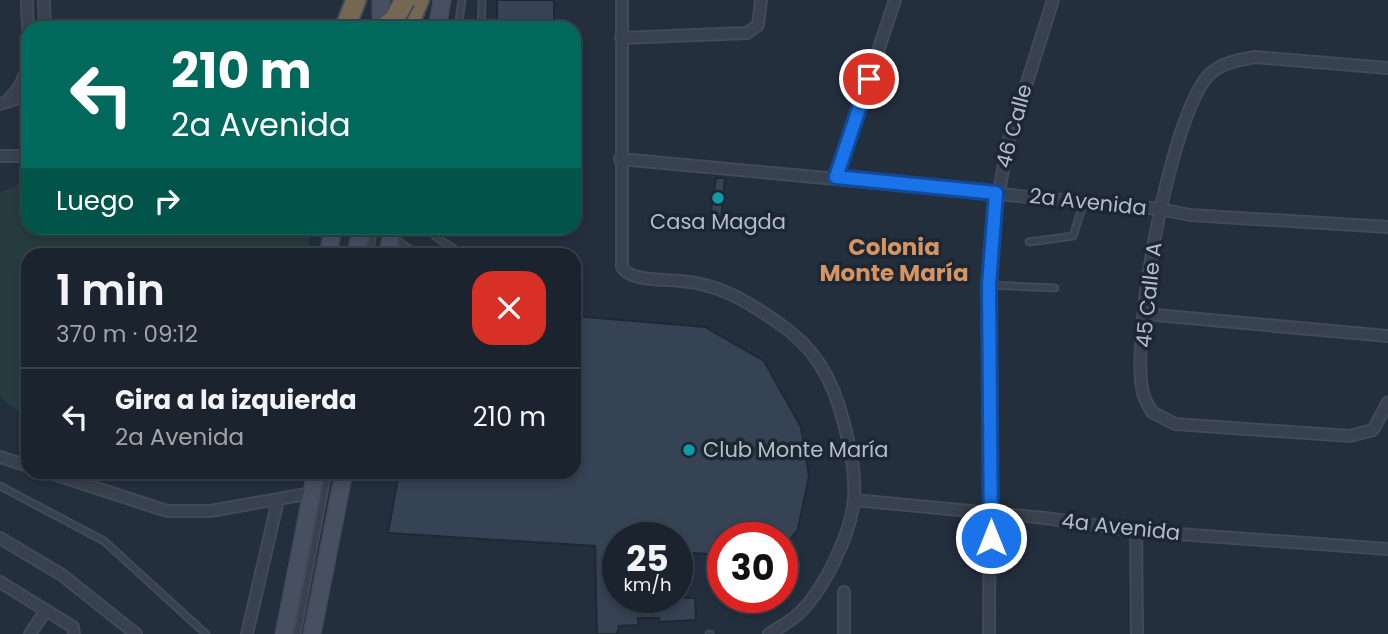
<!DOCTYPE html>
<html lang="es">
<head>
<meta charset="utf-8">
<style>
  :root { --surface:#1b232e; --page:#282f3a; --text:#f1f3f6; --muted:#a0a4aa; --line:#39404a }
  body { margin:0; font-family:Poppins,sans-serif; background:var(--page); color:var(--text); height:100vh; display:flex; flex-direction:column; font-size:26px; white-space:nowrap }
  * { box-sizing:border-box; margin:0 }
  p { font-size:23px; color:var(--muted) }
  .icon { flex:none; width:38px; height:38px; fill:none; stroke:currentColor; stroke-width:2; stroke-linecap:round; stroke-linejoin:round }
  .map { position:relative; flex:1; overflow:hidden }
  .side { position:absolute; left:21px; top:248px; width:560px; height:231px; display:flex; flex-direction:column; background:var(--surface); border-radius:21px; box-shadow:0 4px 10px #0003,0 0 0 2px var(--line) }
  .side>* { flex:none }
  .guide { position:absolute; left:21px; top:21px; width:560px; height:214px; border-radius:21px; box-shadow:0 4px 10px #0003,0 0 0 2px var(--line); background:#00695c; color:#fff; overflow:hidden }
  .speed { position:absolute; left:602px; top:522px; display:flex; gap:14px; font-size:35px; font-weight:700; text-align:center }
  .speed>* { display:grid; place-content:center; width:91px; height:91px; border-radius:50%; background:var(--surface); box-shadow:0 4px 10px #0003,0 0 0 2px var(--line); line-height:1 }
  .speed small { font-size:18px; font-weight:400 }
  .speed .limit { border:10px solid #d22; background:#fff; color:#111 }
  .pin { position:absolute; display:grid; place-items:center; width:60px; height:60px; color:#fff; margin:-30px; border:4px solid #fff; border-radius:50%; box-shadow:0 2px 7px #0007 }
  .me { position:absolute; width:77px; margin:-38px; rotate:0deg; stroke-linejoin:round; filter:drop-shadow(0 0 5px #0008) }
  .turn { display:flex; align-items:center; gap:24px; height:147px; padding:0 35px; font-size:32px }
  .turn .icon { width:91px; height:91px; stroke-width:2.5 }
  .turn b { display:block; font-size:49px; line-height:60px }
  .then { display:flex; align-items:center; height:66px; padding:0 35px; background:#0003; gap:14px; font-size:26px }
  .round { display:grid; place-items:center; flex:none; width:74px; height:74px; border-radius:21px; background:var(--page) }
  .headline { display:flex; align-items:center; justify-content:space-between; height:119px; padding:0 35px }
  h1 { font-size:42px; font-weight:600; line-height:52px }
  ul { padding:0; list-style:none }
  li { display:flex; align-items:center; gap:21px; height:98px; padding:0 35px; border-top:2px solid var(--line) }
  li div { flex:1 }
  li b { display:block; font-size:26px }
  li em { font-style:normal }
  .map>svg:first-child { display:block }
  .green { fill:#263c3f }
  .building { fill:#364354; stroke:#1f2835; stroke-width:2 }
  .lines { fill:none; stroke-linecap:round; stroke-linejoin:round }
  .lane-casing { stroke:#414a57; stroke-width:9 }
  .street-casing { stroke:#414a57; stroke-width:14 }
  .secondary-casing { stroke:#414a57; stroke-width:19 }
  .highway-casing { stroke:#434c59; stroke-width:23 }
  .lane { stroke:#38414e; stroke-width:5 }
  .street { stroke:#38414e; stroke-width:10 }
  .secondary { stroke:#465061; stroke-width:16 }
  .highway { stroke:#746855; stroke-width:19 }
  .highway-bridge-casing { stroke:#434c59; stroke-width:23; stroke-linecap:butt }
  .highway-bridge { stroke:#746855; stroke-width:19 }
  .route-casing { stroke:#114b97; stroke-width:18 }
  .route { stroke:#1a73e8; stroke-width:12 }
  .culture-dot { fill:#0f9aa8; stroke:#1d2633; stroke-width:2.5 }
  .labels { text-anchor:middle; stroke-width:7; stroke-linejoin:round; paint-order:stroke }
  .street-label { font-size:21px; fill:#b4bcc9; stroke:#1d2633 }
  .poi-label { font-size:21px; fill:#b4bcc9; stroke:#1d2633 }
  .neighbourhood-label { font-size:23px; font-weight:bold; fill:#d59563; stroke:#1d2633 }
</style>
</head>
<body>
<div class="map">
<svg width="1388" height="634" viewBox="0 0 1388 634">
  <rect width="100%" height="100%" fill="#242f3e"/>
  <path class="green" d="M28 179V228H312L307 255 28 256V414L18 411 0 397V193Z"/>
  <path class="building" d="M497 0H554V22H497Z
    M716 178H725L721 220 710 218Z
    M574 316 705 327 764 361 801 427 809 476 798 529 782 550V537H723V555L677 552V537H618V597L695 598 696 620 659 622V618H638V625L619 626 617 634H597L595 546 388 533 399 472H574Z"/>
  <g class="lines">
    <defs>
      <path id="lane" d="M458 28 462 0
        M481 28 482 0
        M429 228 436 237 465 256
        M394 234 403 245 422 256
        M1029 242 1073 236 1084 202
        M369 256 374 228
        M989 285 1055 288
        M0 486 104 541 206 634
        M297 634 328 472
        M709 634H710"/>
      <path id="street" d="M44 0 45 28
        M622 0V267C630 282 665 279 681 281 719 284 747 301 777 322 815 347 832 378 843 420 850 446 856 472 854 499 851 534 823 593 796 616 788 623 778 628 769 634
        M621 38 747 33 758 25 761 0
        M1388 68 1255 57C1238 60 1219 63 1207 77 1170 121 1132 330 1142 388 1143 397 1147 404 1152 412L1175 424 1350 436 1373 430 1388 402
        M9 99C37 74 27 35 27 0
        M0 104 28 95
        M0 156H28
        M620 159 1160 209 1190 215 1388 227
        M836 177 895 0
        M1144 314 1388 336
        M0 457 28 466
        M47 472 167 511H210L312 493
        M854 500 1045 518 1136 531 1388 549
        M1136 531 1137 634
        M0 538 62 575 136 634
        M0 582 73 627 74 634
        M844 592V634
        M30 634 46 610
        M247 634 278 500
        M989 634 991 239 1007 146 1053 0"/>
      <path id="secondary" d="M381 0V28
        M437 28 442 0
        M328 256 333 228
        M356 256 361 228
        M387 256 393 228
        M284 634 316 472
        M312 634 344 472"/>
      <path id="highway" d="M345 28 356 0
        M407 28 419 0"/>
    </defs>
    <use href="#lane" class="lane-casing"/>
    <use href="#street" class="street-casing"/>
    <use href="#secondary" class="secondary-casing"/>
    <use href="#highway" class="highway-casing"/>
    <use href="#lane" class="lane"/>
    <use href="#street" class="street"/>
    <use href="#secondary" class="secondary"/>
    <use href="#highway" class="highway"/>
    <defs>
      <path id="highway-bridge" d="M383 28 394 20 405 0"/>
    </defs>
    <use href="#highway-bridge" class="highway-bridge-casing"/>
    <use href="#highway-bridge" class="highway-bridge"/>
  </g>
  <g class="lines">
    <defs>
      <path id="route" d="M869 79 836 177 996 193 989 285 991 538"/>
    </defs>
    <use href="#route" class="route-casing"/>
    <use href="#route" class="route"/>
  </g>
  <g class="culture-dot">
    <circle cx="718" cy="198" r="7"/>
    <circle cx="689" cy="450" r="7"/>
  </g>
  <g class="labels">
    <g class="street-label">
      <text transform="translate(1014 126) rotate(-75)" y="7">46 Calle</text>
      <text transform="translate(1088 202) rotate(6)" y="7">2a Avenida</text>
      <text transform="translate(1149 295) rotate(-84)" y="7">45 Calle A</text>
      <text transform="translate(1121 527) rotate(6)" y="7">4a Avenida</text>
    </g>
    <g class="poi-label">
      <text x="718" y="229">Casa Magda</text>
      <text x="703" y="457" text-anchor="start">Club Monte María</text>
    </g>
    <g class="neighbourhood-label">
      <text x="894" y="255">Colonia<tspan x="894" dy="26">Monte María</tspan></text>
    </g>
  </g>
</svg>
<div class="speed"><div>25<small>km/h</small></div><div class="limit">30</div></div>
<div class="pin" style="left:869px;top:79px;background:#d93025"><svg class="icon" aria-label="arrive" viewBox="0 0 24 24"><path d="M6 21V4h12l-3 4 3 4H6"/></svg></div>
<svg class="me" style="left:991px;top:538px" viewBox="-20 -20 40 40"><circle r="17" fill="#1a73e8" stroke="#fff" stroke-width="3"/><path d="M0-11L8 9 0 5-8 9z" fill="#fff"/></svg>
<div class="guide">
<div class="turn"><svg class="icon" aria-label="left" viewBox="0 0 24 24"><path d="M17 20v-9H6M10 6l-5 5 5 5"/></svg><div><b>210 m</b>2a Avenida</div></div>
<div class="then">Luego<svg class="icon" aria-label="right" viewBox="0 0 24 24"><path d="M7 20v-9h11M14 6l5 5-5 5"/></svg></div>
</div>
<section class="side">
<div class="headline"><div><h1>1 min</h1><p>370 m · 09:12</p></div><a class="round" style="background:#d93025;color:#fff"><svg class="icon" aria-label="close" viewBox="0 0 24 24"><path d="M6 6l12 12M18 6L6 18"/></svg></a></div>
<ul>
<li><svg class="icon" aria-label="left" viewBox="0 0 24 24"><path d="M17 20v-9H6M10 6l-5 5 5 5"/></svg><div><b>Gira a la izquierda</b><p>2a Avenida</p></div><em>210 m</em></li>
</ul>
</section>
</div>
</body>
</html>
